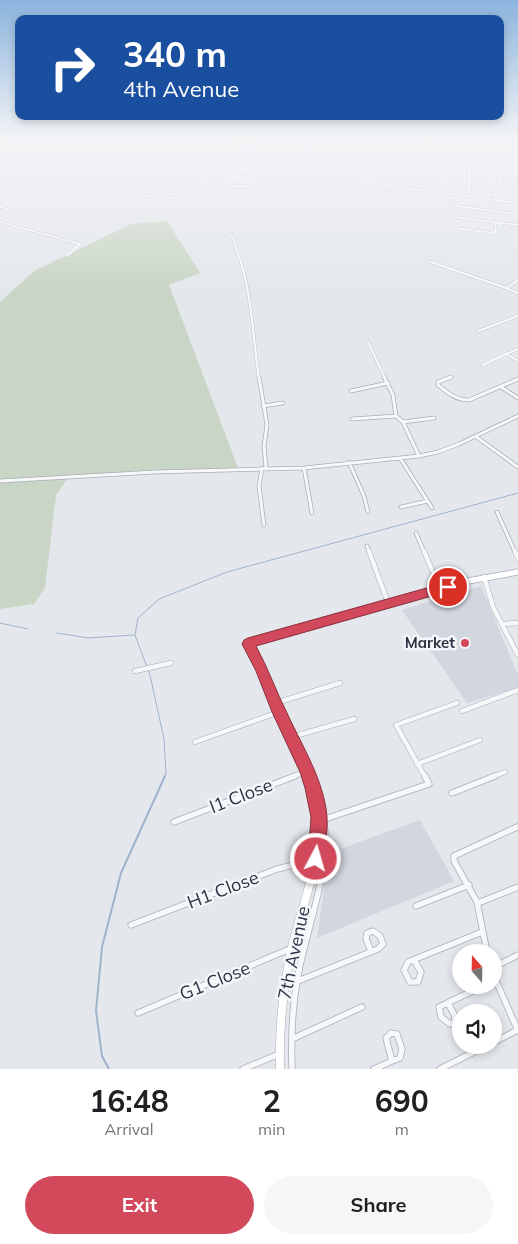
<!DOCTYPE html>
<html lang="en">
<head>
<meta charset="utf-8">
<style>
  :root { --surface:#fff; --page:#f6f6f6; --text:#202124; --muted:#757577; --accent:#d1495b }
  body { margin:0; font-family:Mulish,sans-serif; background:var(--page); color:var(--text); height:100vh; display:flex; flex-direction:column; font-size:19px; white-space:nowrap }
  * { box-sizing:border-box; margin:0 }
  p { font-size:16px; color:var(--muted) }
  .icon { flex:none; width:28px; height:28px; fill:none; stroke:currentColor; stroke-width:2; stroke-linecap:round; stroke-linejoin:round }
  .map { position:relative; height:1069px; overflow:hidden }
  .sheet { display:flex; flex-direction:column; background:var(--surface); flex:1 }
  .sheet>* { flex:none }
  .hud { position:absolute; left:15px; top:15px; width:489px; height:105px; border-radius:10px; box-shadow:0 2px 8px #0003; background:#1a4fa0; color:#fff; overflow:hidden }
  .needle { width:32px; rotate:340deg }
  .fabs { position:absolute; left:452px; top:944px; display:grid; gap:10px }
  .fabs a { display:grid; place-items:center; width:50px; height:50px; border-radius:50%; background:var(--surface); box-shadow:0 2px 8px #0003; font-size:25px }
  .pin { position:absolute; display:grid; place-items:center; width:42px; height:42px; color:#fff; margin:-21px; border:2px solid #fff; border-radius:50%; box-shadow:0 1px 5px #0007 }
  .me { position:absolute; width:55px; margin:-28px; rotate:6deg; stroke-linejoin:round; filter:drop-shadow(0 0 4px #0008) }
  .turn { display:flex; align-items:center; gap:18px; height:105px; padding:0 25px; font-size:22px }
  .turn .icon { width:65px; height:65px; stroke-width:2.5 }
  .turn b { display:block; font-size:35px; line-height:42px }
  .eta { display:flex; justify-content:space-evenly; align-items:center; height:85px; text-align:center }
  .eta b { font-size:30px; font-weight:700; line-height:35px }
  .primary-button { display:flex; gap:10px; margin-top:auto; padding:10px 25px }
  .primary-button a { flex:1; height:58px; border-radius:30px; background:var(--accent); color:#fff; font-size:20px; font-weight:700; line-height:58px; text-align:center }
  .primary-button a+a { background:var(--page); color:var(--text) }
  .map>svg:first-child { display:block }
  .built { fill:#d2d6de }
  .green { fill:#c9d6c5 }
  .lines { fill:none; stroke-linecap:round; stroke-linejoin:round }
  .stream-far1 { stroke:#9fb4cc; stroke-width:1 }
  .stream { stroke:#9fb4cc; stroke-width:2 }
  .minor-far4-casing { stroke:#a9aeb7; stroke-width:2.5 }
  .minor-far3-casing { stroke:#a9aeb7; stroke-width:3 }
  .minor-far2-casing { stroke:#a9aeb7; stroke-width:4.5 }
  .minor-far1-casing { stroke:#a9aeb7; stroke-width:5.5 }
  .minor-casing { stroke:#a9aeb7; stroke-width:7 }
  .secondary-far1-casing { stroke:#a9aeb7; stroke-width:7 }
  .secondary-casing { stroke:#a9aeb7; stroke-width:9 }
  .minor-far4 { stroke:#f7f8fa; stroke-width:2 }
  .minor-far3 { stroke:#f7f8fa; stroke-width:2.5 }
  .minor-far2 { stroke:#f7f8fa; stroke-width:3 }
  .minor-far1 { stroke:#f7f8fa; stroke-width:4.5 }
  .minor { stroke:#f7f8fa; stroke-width:5.5 }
  .secondary-far1 { stroke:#fff; stroke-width:5.5 }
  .secondary { stroke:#fff; stroke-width:8 }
  .route { fill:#d1495b; stroke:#882f3b }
  .poi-dot { fill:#d1495b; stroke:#f4f6f9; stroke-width:2 }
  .labels { text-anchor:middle; stroke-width:5; stroke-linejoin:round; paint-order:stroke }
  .poi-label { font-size:15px; font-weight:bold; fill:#2b3445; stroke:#f4f6f9; text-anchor:end }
  .near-street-label { font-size:18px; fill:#2b3445; stroke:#f4f6f9 }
</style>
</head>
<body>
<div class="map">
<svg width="518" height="1069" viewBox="0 0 518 1069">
  <rect width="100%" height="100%" fill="#e4e7ec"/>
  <path class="built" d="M481 586 518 675V688L467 703 402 610Z
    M420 820 454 881 317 938 329 853Z"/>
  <path class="green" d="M167 221 200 273 169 285 238 468 68 478 56 495 45 588 34 604 0 609V302L34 271 131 224Z"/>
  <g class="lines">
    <path class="stream-far1" d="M0 623 28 629
      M57 633 88 638 134 635
      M164 777 166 774 164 739 150 675 135 635 138 618 159 599 227 572 518 493"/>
    <path class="stream" d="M109 1069 102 1056 96 1011 102 947 121 873 165 776"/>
    <defs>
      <path id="minor-far4" d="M142 140 151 168
        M188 140 213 195
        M289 140 308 176
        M310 140 322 161
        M333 140 360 182 518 203
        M355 140 388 186
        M378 140 408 180 407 189
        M77 141H119
        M269 142 280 157 278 159 287 181
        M380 142 398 140
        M0 144 54 150 90 149
        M27 147 34 140
        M191 147 269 142
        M383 147 429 145
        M465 149 444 152 458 161 469 163
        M0 153 76 158
        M13 154 3 162 73 167 68 185
        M195 155 260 151
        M124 158 119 141 144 140
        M222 162 229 177 285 176
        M469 162V197
        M198 163 247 160
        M514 164 518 165
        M74 166 89 165
        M495 171 496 201
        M229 177 233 186H247
        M0 182 24 164
        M27 182 40 173 43 166
        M441 183 469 187
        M48 186 67 167
        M358 194 365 183
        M138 197 182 193 165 140
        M383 201 390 187
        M449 205 518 214
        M0 207 8 209 0 215
        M455 217 518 225
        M0 222 80 244
        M455 228 492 233 496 231 495 222
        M231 235 235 244"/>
      <path id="minor-far3" d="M234 243C252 285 252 333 259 378
        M67 256 80 244 76 243
        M431 262 506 288
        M518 280 506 288 518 293
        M478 331 518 316
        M368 342 385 378
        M518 349 506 354 518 361
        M482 365 506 354
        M448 378 451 377"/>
      <path id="minor-far2" d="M259 377 267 425 264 446 266 468
        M384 377 393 395 396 416 403 422 419 456
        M451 377 438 382V385C448 393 456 400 469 400L518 379
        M501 387 518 398
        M351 391 388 383
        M263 406 283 403
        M352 419 396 416
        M403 422 434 418
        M475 436 518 467
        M400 458 432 508
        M349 462 364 496 368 512
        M262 468 259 486 264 525
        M304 468 312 513
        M0 481 155 472 304 468 419 456 438 452 459 444 518 416
        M401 507 428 501
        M497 512 515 552
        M416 533 424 552
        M367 546 369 552"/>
      <path id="minor-far1" d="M369 551 388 603
        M424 551 440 589
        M515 551 518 558
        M484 577 493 607 518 655
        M502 624 518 623
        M263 670 295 736 312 777
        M135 671 171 663
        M279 702 340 683
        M462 711 518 690
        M295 736 354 719
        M195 742 279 712
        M417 764 480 740
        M291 777 308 771
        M425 777 396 725 457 703
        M491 777 505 772"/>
      <path id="minor" d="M452 793 495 776
        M325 819 429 784 425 776
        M174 822 295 776
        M478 903 518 887
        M416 906 469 885
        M131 925 277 869 314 860
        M487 952 477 902 454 861V856L517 827
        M414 960 421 972 418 982H410L404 970 408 962 482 932
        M494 967 518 955
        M494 976 518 1031
        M298 981 378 949 383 944 380 936 373 931 367 933 366 939 371 951
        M448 1003 455 1016 454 1022 450 1024 441 1017 439 1007 485 985
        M138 1013 292 948
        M391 1033 397 1034 402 1049 400 1058 392 1061 386 1038Z
        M292 1039 362 1007
        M494 1042 518 1030
        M243 1069 279 1054
        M292 1069C291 1040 292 1010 297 981 305 932 327 883 325 832 324 815 320 799 315 783
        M374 1069 392 1061
        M440 1069 488 1045"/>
      <path id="secondary-far1" d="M309 777 248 644 468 581 518 572"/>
      <path id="secondary" d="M280 1069C279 1028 283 987 292 947 307 887 332 838 309 776"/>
    </defs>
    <use href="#minor-far4" class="minor-far4-casing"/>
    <use href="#minor-far3" class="minor-far3-casing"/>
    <use href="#minor-far2" class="minor-far2-casing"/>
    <use href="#minor-far1" class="minor-far1-casing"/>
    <use href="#minor" class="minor-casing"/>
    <use href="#secondary-far1" class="secondary-far1-casing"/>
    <use href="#secondary" class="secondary-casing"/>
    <use href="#minor-far4" class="minor-far4"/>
    <use href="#minor-far3" class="minor-far3"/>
    <use href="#minor-far2" class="minor-far2"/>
    <use href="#minor-far1" class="minor-far1"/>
    <use href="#minor" class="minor"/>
    <use href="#secondary-far1" class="secondary-far1"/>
    <use href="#secondary" class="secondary"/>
  </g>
  <linearGradient id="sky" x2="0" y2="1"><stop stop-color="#8bb4dd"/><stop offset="0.48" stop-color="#f3f4f6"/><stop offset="1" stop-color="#f3f4f6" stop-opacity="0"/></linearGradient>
  <rect width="518" height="290" fill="url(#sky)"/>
  <path class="route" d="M448 582 453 583 455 587 453 590 256 646C268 668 276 691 287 713 302 746 324 780 327 817 328 830 325 846 325 859L322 865 316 867 311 865 308 859 311 817 305 788 300 772 272 712 256 671 242 644 244 640 248 638Z"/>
  <circle class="poi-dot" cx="465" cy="643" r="5"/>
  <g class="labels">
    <g class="poi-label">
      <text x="455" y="648">Market</text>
    </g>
    <g class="near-street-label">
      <text transform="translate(241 796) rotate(-21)" y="6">I1 Close</text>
      <text transform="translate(223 890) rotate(-21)" y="6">H1 Close</text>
      <text transform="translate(294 953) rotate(-78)" y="6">7th Avenue</text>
      <text transform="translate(215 981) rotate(-22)" y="6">G1 Close</text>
    </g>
  </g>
</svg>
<div class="fabs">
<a><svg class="needle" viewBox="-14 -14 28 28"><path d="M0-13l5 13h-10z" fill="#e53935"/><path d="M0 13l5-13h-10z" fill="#757577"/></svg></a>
<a><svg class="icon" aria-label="sound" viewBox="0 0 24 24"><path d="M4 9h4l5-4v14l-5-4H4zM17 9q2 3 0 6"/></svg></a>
</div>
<div class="pin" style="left:448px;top:587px;background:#d93025"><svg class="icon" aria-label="arrive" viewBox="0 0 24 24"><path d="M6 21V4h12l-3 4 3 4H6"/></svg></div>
<svg class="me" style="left:316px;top:859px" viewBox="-20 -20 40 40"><circle r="17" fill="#d1495b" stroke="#fff" stroke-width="3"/><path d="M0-11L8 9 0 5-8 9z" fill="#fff"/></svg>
<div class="hud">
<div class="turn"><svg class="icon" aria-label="right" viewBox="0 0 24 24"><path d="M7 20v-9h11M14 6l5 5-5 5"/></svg><div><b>340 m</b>4th Avenue</div></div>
</div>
</div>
<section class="sheet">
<div class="eta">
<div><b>16:48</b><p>Arrival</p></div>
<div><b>2</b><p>min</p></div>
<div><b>690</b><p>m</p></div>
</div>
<div class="primary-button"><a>Exit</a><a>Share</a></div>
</section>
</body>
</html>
